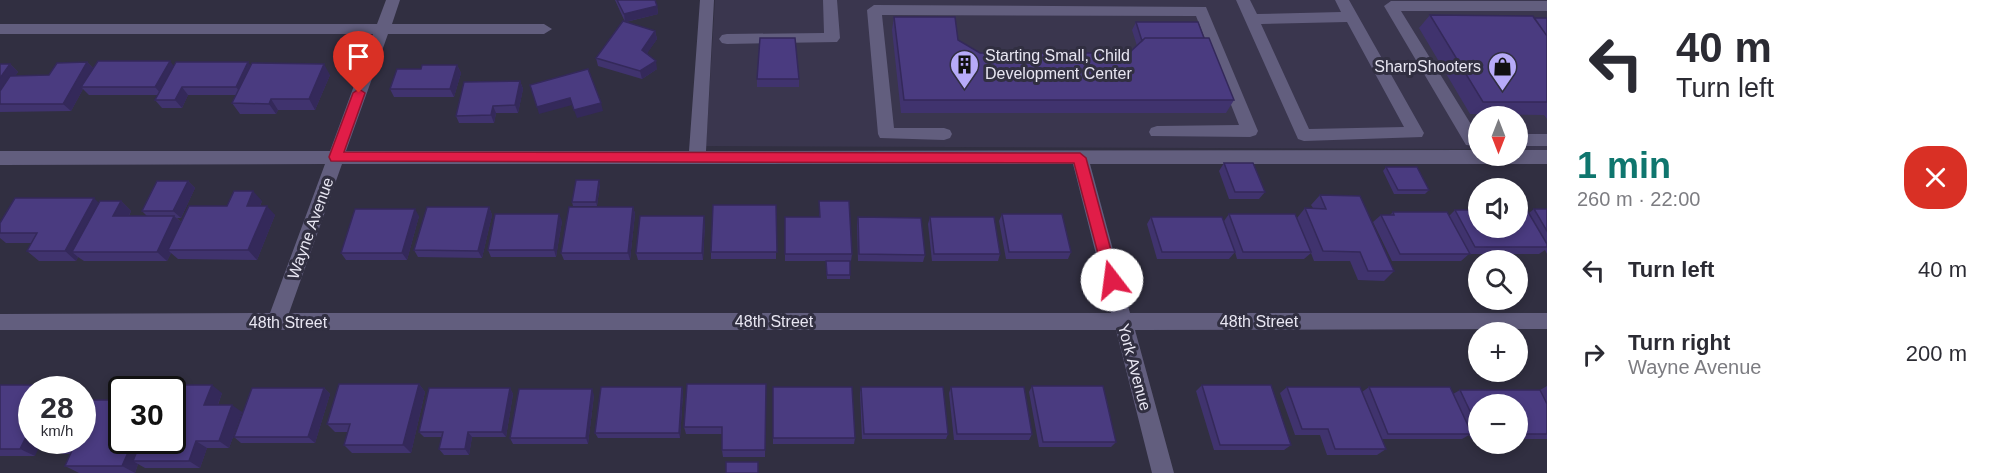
<!DOCTYPE html>
<html lang="en">
<head>
<meta charset="utf-8">
<style>
  :root { --surface:#fff; --page:#f2f2f3; --text:#2b2b33; --muted:#7c7c81; --accent:#0f766e }
  body { margin:0; font-family:Helvetica,sans-serif; background:var(--page); color:var(--text); height:100vh; display:flex; flex-direction:column; font-size:22px; white-space:nowrap }
  * { box-sizing:border-box; margin:0 }
  p { font-size:20px; color:var(--muted) }
  .icon { flex:none; width:33px; height:33px; fill:none; stroke:currentColor; stroke-width:2; stroke-linecap:round; stroke-linejoin:round }
  .map { position:relative; flex:1; overflow:hidden }
  .details { display:flex; flex-direction:column; background:var(--surface); width:450px }
  .details>* { flex:none }
  .top-card { background:#fff; color:var(--text); overflow:hidden }
  .needle { width:39px; rotate:180deg }
  .buttons { position:absolute; left:1468px; top:106px; display:grid; gap:12px }
  .buttons a { display:grid; place-items:center; width:60px; height:60px; border-radius:50%; background:var(--surface); box-shadow:0 3px 9px #0003; font-size:30px }
  .speed { position:absolute; left:18px; top:376px; display:flex; gap:12px; font-size:30px; font-weight:700; text-align:center }
  .speed>* { display:grid; place-content:center; width:78px; height:78px; border-radius:50%; background:var(--surface); box-shadow:0 3px 9px #0003; line-height:1 }
  .speed small { font-size:15px; font-weight:400 }
  .speed .limit { border:3px solid #111; border-radius:9px; background:#fff; color:#111 }
  .pin { position:absolute; display:grid; place-items:center; width:51px; height:51px; color:#fff; margin:-62px -26px; border-radius:50% 50% 50% 0; rotate:-45deg; box-shadow:0 0 6px #0007 }
  .pin .icon { rotate:45deg }
  .me { position:absolute; width:66px; margin:-33px; rotate:345deg; stroke-linejoin:round; filter:drop-shadow(0 0 4px #0008) }
  .turn { display:flex; align-items:center; gap:21px; height:126px; padding:0 30px; font-size:27px }
  .turn .icon { width:78px; height:78px; stroke-width:2.5 }
  .turn b { display:block; font-size:42px; line-height:51px }
  .round { display:grid; place-items:center; flex:none; width:63px; height:63px; border-radius:24px; background:var(--page) }
  .headline { display:flex; align-items:center; justify-content:space-between; height:102px; padding:0 30px }
  h1 { font-size:36px; font-weight:800; line-height:45px; color:var(--accent) }
  ul { padding:0; list-style:none }
  li { display:flex; align-items:center; gap:18px; height:84px; padding:0 30px }
  li div { flex:1 }
  li b { display:block; font-size:22px }
  li em { font-style:normal }
  main { display:flex; flex:1; min-height:0 }
  .map>svg:first-child { display:block }
  .built { fill:#3a364e }
  .lines { fill:none; stroke-linecap:round; stroke-linejoin:round }
  .minor { fill:#625e7e; fill-rule:evenodd }
  .wall { fill:#40336e }
  .shaded-wall { fill:#34295a }
  .building { fill:#4a3b80; stroke:#34295a; stroke-width:1.5 }
  .route { fill:#e11d48; stroke:#92132f; stroke-width:1.5 }
  .labels { text-anchor:middle; stroke-width:6; stroke-linejoin:round; paint-order:stroke }
  .poi-label { font-size:16px; fill:#e8e6f2; stroke:#312f41; text-anchor:start }
  .street-label { font-size:16px; fill:#e8e6f2; stroke:#312f41 }
</style>
</head>
<body>
<main>
<div class="map">
<svg width="1547" height="473" viewBox="0 0 1547 473">
  <rect width="100%" height="100%" fill="#312f41"/>
  <path class="built" d="M715 0H1547V150H1518V117H1479V149L706 146Z"/>
  <g class="lines">
    <path class="minor" d="M386 0H400L392 24H544L552 29 544 34H388L346 151H689L700 0H714L706 151 1479 150V156H1518V150H1547V164H1090L1130 313H1547V329L1135 330 1174 473H1152L1116 330H0V314L270 313 325 164 0 165V151H330L373 34H0V24H377ZM342 164H1073L1111 313H289Z
      M823 0H837L840 38 837 42 727 44 722 43 719 39 722 35 727 34 824 33Z
      M1236 0H1250L1257 14 1341 12 1335 0H1349L1424 133 1422 137 1304 141 1298 139ZM1347 22 1404 127 1309 129 1261 24Z
      M1391 1H1547V11H1401L1477 134H1479V146L1466 145 1384 6Z
      M874 5 1206 7 1258 131 1256 135 1250 137 1151 136 1149 132 1151 128 1157 126 1239 125 1196 16 882 15 894 128H944L950 130 952 134 950 138 944 140 880 138 878 134 867 10Z
      M1518 134H1547V146H1518Z"/>
  </g>
  <path class="wall" d="M615 0H655L657 6 658 14 626 22 655 31 657 39 647 53 657 69 642 79 598 66 596 58 625 22Z
    M1430 15 1547 18V119L1544 115 1470 114 1419 28Z
    M894 17 958 40 980 53H1129L1137 46 1132 30 1136 22 1204 38 1234 100 1226 113H901L892 30Z
    M87 62 93 68 251 65 330 75 315 110H278L276 114H240L232 103 236 95H188L182 108H162L155 100 158 95H89L83 89 71 111 0 112V64H10L18 72 15 76 49 75Z
    M457 65 461 73 454 97H394L390 89 421 69Z
    M757 79H799V87H757Z
    M520 81 523 89 518 113H496L494 123H459L456 116Z
    M1224 163 1265 192 1259 199H1229L1219 171Z
    M1386 167 1429 190 1425 194H1394L1383 171Z
    M188 181 195 188 181 218H177L181 222 227 206 262 201 260 206 275 215 257 260 178 259 171 253 167 261H84L78 257 76 261H39L27 251 32 243H6L0 238V239V223L99 203 121 201 131 211 129 216H147L142 211Z
    M600 184 597 206H573L572 202Z
    M1320 195 1394 271 1384 281 1358 280 1350 261H1314L1311 253 1304 259H1237L1235 252 1229 259H1157L1147 224 1151 217 1224 221 1229 214 1297 218 1305 208H1313L1311 205Z
    M819 201 852 254 851 261H785V217H819Z
    M776 205V259H711V252Z
    M489 207 492 215 482 258 418 257 414 250Z
    M633 207 635 214 630 260H564L561 253Z
    M1534 209H1547V254L1545 250 1539 254H1469L1461 261H1392L1373 222 1381 215H1390L1393 212 1449 216 1455 210 1529 213Z
    M1002 214 1071 252 1068 259H1006L999 221Z
    M419 216 407 260H346L341 253Z
    M858 217 925 255 923 262 858 261 857 225Z
    M930 217 1000 254 998 261H932L928 224Z
    M562 221 556 257H491L488 250Z
    M705 223 703 260H638L636 253Z
    M826 261 850 275V279H827Z
    M419 384 425 392 411 453H352L344 445 348 432H335L327 424Z
    M766 384 765 457H723L722 450V434H686L684 427Z
    M0 385H69L77 390H32V441L35 456H0Z
    M1202 385 1291 445 1284 450H1214L1196 391Z
    M1032 386 1116 442 1111 447H1039L1029 392Z
    M1547 386V439H1518V405H1479V439H1471L1469 435 1462 439H1381L1386 449 1377 455H1327L1320 435H1295L1280 393 1287 387 1362 392 1369 387 1453 394 1460 390H1540Z
    M682 387 683 393 680 438H598L595 433Z
    M773 387 855 438 854 444H773Z
    M861 387 948 434 946 439H862L860 393Z
    M951 387 1032 434 1029 440H954L949 393Z
    M324 388 330 394 315 443H241L234 437Z
    M510 388 513 394 506 437H472L469 455H444L439 449 442 437H424L419 432Z
    M222 393 218 405 242 412 229 448H207L200 468H145L138 464 135 473H79L65 466 71 454H63L50 446 122 441Z
    M594 395 588 444H513L510 438Z"/>
  <path class="shaded-wall" d="M657 6 658 14 625 22 624 14Z
    M655 31 657 39 644 58 642 50Z
    M170 61 176 69 162 95 155 87Z
    M656 61 657 69 642 79 640 71Z
    M87 62 95 70 81 87 83 89 71 111 63 104Z
    M248 62 254 70 242 95 236 87Z
    M10 64 18 72 1 97 0 96V78Z
    M324 64 330 75 315 110 309 99Z
    M457 65 461 73 454 97 450 89Z
    M520 81 523 89 518 113 515 105Z
    M182 87 188 95 182 108 175 100Z
    M570 98 572 105 539 114 537 107Z
    M271 99 278 110 276 114 269 104Z
    M601 103 603 111 577 118 574 110Z
    M493 106 496 113 494 123 491 115Z
    M599 180 600 184 597 206 596 202Z
    M188 181 195 188 181 218 173 211Z
    M253 191 262 201 255 215 247 206Z
    M94 198 104 208 72 252 78 257 76 261 65 251Z
    M121 201 131 211 124 225 113 216Z
    M267 206 275 215 257 260 248 250Z
    M489 207 492 215 482 258 478 251Z
    M633 207 635 214 630 260 628 253Z
    M415 209 419 216 407 260 402 253Z
    M559 214 562 221 556 257 554 250Z
    M174 216 184 225 168 250 171 253 167 261 157 252Z
    M704 216 705 223 703 260 702 253Z
    M419 384 425 392 411 453 403 445Z
    M69 385 77 390H67Z
    M212 385 222 393 215 412 204 405Z
    M682 387 683 393 680 438 679 433Z
    M324 388 330 394 315 443 308 437Z
    M510 388 513 394 506 437 502 432Z
    M592 389 594 395 588 444 586 438Z
    M232 405 242 412 229 448 219 441Z
    M30 429 32 430V441H42L35 456 20 449Z
    M468 432 472 437 469 455 465 449Z
    M133 441H148L133 461 138 464 135 473 122 466Z
    M196 441 207 448 200 468 189 461Z"/>
  <path class="building" d="M617 0H655L657 6 624 14Z
    M1430 15 1533 16 1547 36V102H1483Z
    M894 17H955L958 40 980 53H1129L1145 38H1209L1234 100H904Z
    M1534 18H1547V36Z
    M623 21 655 31 642 50 656 61 640 71 596 58Z
    M1136 22H1198L1204 38H1145L1142 41Z
    M760 38H795L799 79H757Z
    M98 61H170L155 87H81Z
    M87 62 63 104H0V91L10 76 49 75 57 63Z
    M176 62H248L236 87H182L175 100H155Z
    M252 63 324 64 309 99H271L269 104 232 103Z
    M0 64H10L0 78Z
    M422 65H457L450 89H390L397 69H421Z
    M588 69 601 103 574 110 570 98 537 107 530 85Z
    M520 81 515 105 493 106 491 115 456 116 464 82Z
    M1224 163H1253L1265 192H1235Z
    M1386 167H1417L1429 190H1398Z
    M576 180H599L596 202H572Z
    M157 181H188L173 211H142Z
    M234 191H253L247 206H267L248 250H168L189 206H227Z
    M1320 195 1360 196 1394 271H1368L1360 252 1323 251 1305 208 1326 209Z
    M15 198H94L65 251H27L37 233H0V223Z
    M100 201H121L113 216H174L157 252H72Z
    M819 201H849L852 254H785V217H820Z
    M713 205H776L777 252H711Z
    M427 207H489L478 251 414 250Z
    M569 207H633L628 253H561Z
    M355 209H415L402 253H341Z
    M1534 209H1547V231Z
    M1455 210H1479V228H1518V210H1527L1547 244V247H1475Z
    M1393 212H1447L1470 254H1400L1381 215H1394Z
    M495 214H559L554 250H488Z
    M1002 214H1062L1071 252H1009Z
    M1229 214H1295L1311 252H1243Z
    M640 216H704L702 253H636Z
    M858 217 921 218 925 255 859 254Z
    M930 217H994L1000 254H934Z
    M1151 217H1222L1235 252H1162Z
    M826 261H850V275H827Z
    M339 384H419L403 445H344L350 424H327Z
    M687 384H766L765 450H722V427H684Z
    M0 385H69L67 390H32V429H30L20 449H0Z
    M165 385H212L204 405H232L219 441H196L189 461H133L141 441H172V390H163Z
    M1202 385H1271L1291 445H1220Z
    M1032 386H1103L1116 442H1043Z
    M601 387H682L679 433H595Z
    M773 387H852L855 438H773Z
    M861 387H943L948 434H864Z
    M951 387H1024L1032 434H957Z
    M1287 387H1360L1386 449H1335L1328 429H1302Z
    M1369 387H1450L1472 434H1388Z
    M252 388H324L308 437H234Z
    M429 388H510L502 432H468L465 449H439L443 432H419Z
    M519 389H592L586 438H510Z
    M1460 390H1540L1547 404V434H1518V405H1479V430Z
    M82 400H122V441H133L122 466H65L74 446H50L52 441H82Z
    M726 462H758V473H726Z"/>
  <path class="route" d="M359 89 365 93 344 152 1080 153 1086 158 1119 280 1117 285H1107L1105 280 1074 163 331 161 329 157 353 93Z"/>
  <defs>
    <symbol id="building-pin" viewBox="-11 -11 22 30"><path d="M0 17L-7.5 6A9.5 9.5 0 1 1 7.5 6Z" fill="#b7abf8" stroke="#312f41"/><path d="M-4-6H4V6H1V3H-1V6H-4ZM-2.5-4.3h1.7v1.8h-1.7ZM.8-4.3h1.7v1.8H.8ZM-2.5-1h1.7V.8h-1.7ZM.8-1h1.7V.8H.8Z" fill="#111"/></symbol>
    <symbol id="shop-pin" viewBox="-11 -11 22 30"><path d="M0 17L-7.5 6A9.5 9.5 0 1 1 7.5 6Z" fill="#b7abf8" stroke="#312f41"/><path d="M-5-2.5h2.3a2.7 3.5 0 0 1 5.4 0H5L5.5 6h-11ZM-1.5-2.5h3a1.5 2.3 0 0 0-3 0Z" fill="#111"/></symbol>
  </defs>
  <g fill-rule="evenodd">
    <use href="#building-pin" x="948" y="48" width="33" height="45"/>
    <use href="#shop-pin" x="1486" y="50" width="33" height="45"/>
  </g>
  <g class="labels">
    <g class="poi-label">
      <text x="985" y="61">Starting Small, Child<tspan x="985" dy="18">Development Center</tspan></text>
      <text x="1481" y="72" text-anchor="end">SharpShooters</text>
    </g>
    <g class="street-label">
      <text transform="translate(310 228) rotate(-70)" y="6">Wayne Avenue</text>
      <text x="774" y="327">48th Street</text>
      <text x="1259" y="327">48th Street</text>
      <text x="288" y="328">48th Street</text>
      <text transform="translate(1135 367) rotate(75)" y="6">York Avenue</text>
    </g>
  </g>
</svg>
<div class="buttons">
<a><svg class="needle" viewBox="-14 -14 28 28"><path d="M0-13l5 13h-10z" fill="#e53935"/><path d="M0 13l5-13h-10z" fill="#7c7c81"/></svg></a>
<a><svg class="icon" aria-label="sound" viewBox="0 0 24 24"><path d="M4 9h4l5-4v14l-5-4H4zM17 9q2 3 0 6"/></svg></a>
<a><svg class="icon" aria-label="search" viewBox="0 0 24 24"><circle cx="10" cy="10" r="6"/><path d="M15 15l6 6"/></svg></a>
<a>+</a>
<a>−</a>
</div>
<div class="speed"><div>28<small>km/h</small></div><div class="limit">30</div></div>
<div class="pin" style="left:359px;top:93px;background:#d93025"><svg class="icon" aria-label="arrive" viewBox="0 0 24 24"><path d="M6 21V4h12l-3 4 3 4H6"/></svg></div>
<svg class="me" style="left:1112px;top:280px" viewBox="-20 -20 40 40"><circle r="19" fill="#fff"/><path d="M0-13L10 11 0 6-10 11z" fill="#e11d48"/></svg>
</div>
<section class="details">
<div class="top-card">
<div class="turn"><svg class="icon" aria-label="left" viewBox="0 0 24 24"><path d="M17 20v-9H6M10 6l-5 5 5 5"/></svg><div><b>40 m</b>Turn left</div></div>
</div>
<div class="headline"><div><h1>1 min</h1><p>260 m · 22:00</p></div><a class="round" style="background:#d93025;color:#fff"><svg class="icon" aria-label="close" viewBox="0 0 24 24"><path d="M6 6l12 12M18 6L6 18"/></svg></a></div>
<ul>
<li><svg class="icon" aria-label="left" viewBox="0 0 24 24"><path d="M17 20v-9H6M10 6l-5 5 5 5"/></svg><div><b>Turn left</b></div><em>40 m</em></li>
<li><svg class="icon" aria-label="right" viewBox="0 0 24 24"><path d="M7 20v-9h11M14 6l5 5-5 5"/></svg><div><b>Turn right</b><p>Wayne Avenue</p></div><em>200 m</em></li>
</ul>
</section>
</main>
</body>
</html>
